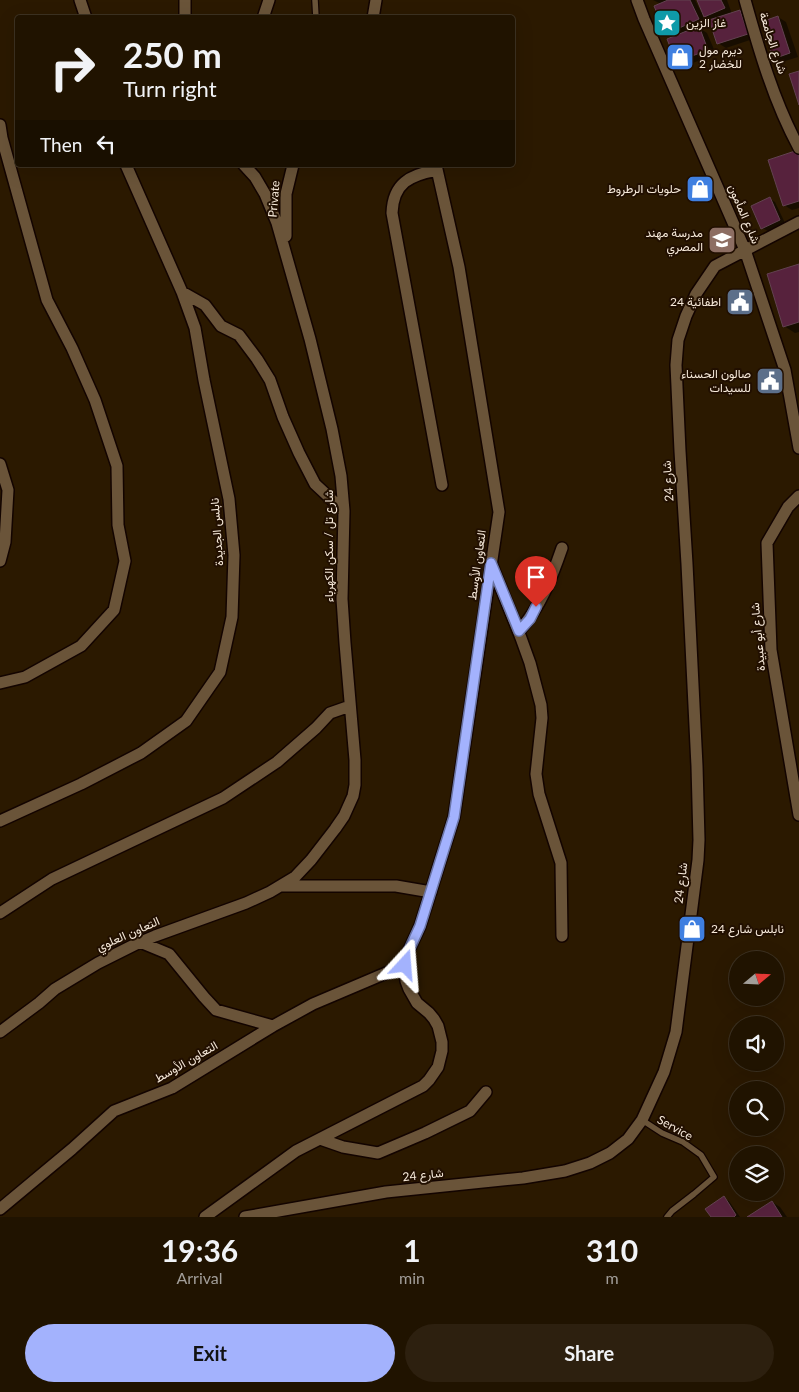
<!DOCTYPE html>
<html lang="en">
<head>
<meta charset="utf-8">
<style>
  :root { --surface:#201300; --page:#2d200f; --text:#f1f3f6; --muted:#a29e99; --line:#3d3222; --accent:#a3b2fd }
  body { margin:0; font-family:Lato,Vazirmatn,sans-serif; background:var(--page); color:var(--text); height:100vh; display:flex; flex-direction:column; font-size:19px; white-space:nowrap }
  * { box-sizing:border-box; margin:0 }
  p { font-size:16px; color:var(--muted) }
  .icon { flex:none; width:28px; height:28px; fill:none; stroke:currentColor; stroke-width:2; stroke-linecap:round; stroke-linejoin:round }
  .map { position:relative; height:1217px; overflow:hidden }
  .side { display:flex; flex-direction:column; background:var(--surface); flex:1 }
  .side>* { flex:none }
  .banner { position:absolute; left:15px; top:15px; width:500px; height:152px; border-radius:5px; box-shadow:0 5px 20px #0002,0 0 0 1px var(--line); background:#201300; color:var(--text); overflow:hidden }
  .needle { width:32px; rotate:71deg }
  .controls { position:absolute; left:729px; top:951px; display:grid; gap:10px }
  .controls a { display:grid; place-items:center; width:55px; height:55px; border-radius:50%; background:var(--surface); box-shadow:0 5px 20px #0002,0 0 0 1px var(--line); font-size:25px }
  .pin { position:absolute; display:grid; place-items:center; width:42px; height:42px; color:#fff; margin:-51px -21px; border-radius:50% 50% 50% 0; rotate:-45deg; box-shadow:0 0 5px #0007 }
  .pin .icon { rotate:45deg }
  .me { position:absolute; width:55px; margin:-28px; rotate:19deg; stroke-linejoin:round; filter:drop-shadow(0 0 4px #0008) }
  .turn { display:flex; align-items:center; gap:18px; height:105px; padding:0 25px; font-size:22px }
  .turn .icon { width:65px; height:65px; stroke-width:2.5 }
  .turn b { display:block; font-size:35px; line-height:42px }
  .then { display:flex; align-items:center; height:48px; padding:0 25px; background:#0003; gap:10px; font-size:19px }
  .eta { display:flex; justify-content:space-evenly; align-items:center; height:85px; text-align:center }
  .eta b { font-size:30px; font-weight:700; line-height:35px }
  .primary-button { display:flex; gap:10px; margin-top:auto; padding:10px 25px }
  .primary-button a { flex:1; height:58px; border-radius:30px; background:var(--accent); color:#111; font-size:20px; font-weight:700; line-height:58px; text-align:center }
  .primary-button a+a { background:var(--page); color:var(--text) }
  .map>svg:first-child { display:block }
  .shadow { fill:#0007 }
  .building { fill:#57223d; stroke:#624250 }
  .lines { fill:none; stroke-linecap:round; stroke-linejoin:round }
  .lane-casing { stroke:#130400; stroke-width:8 }
  .street-casing { stroke:#130400; stroke-width:14 }
  .lane { stroke:#6a5439; stroke-width:5.5 }
  .street { stroke:#6a5439; stroke-width:11 }
  .route-casing { stroke:#6a74a4; stroke-width:12 }
  .route { stroke:#a3b2fd; stroke-width:9 }
  .labels { text-anchor:middle; stroke-width:4; stroke-linejoin:round; paint-order:stroke }
  .poi-label { font-size:12px; fill:#f7eada; stroke:#210f00; text-anchor:end }
  .street-label { font-size:12px; fill:#f7eada; stroke:#210f00 }
</style>
</head>
<body>
<div class="map">
<svg width="799" height="1217" viewBox="0 0 799 1217">
  <rect width="100%" height="100%" fill="#2b1900"/>
  <path class="shadow" d="M653 0H695L701 12H703L698 0H727L732 14 740 11 748 16 756 38 726 48 718 43 713 20 702 14 706 24 698 27 707 33 716 54 685 66 677 61 674 37 667 33 661 4Z
    M778 17 786 22 798 57 782 62 774 58Z
    M799 152V208L792 210 784 205Z
    M770 199 775 202 785 223 768 231 762 228Z
    M799 265V332L795 333 784 326Z
    M724 1198 729 1201 740 1217H712Z
    M772 1202 780 1207 787 1217H749Z"/>
  <path class="building" d="M668 0H690L699 19 666 34 654 6Z
    M697 0H721L725 8 704 17Z
    M740 10 748 34 717 44 709 20Z
    M778 16 790 53 773 59 761 22Z
    M699 26 708 50 676 62 667 39Z
    M799 71V105L789 74Z
    M798 150 799 153V201L783 206 768 160Z
    M770 197 780 220 761 229 751 206Z
    M799 264V322L783 327 767 274Z
    M724 1196 736 1215 734 1217H711L705 1209Z
    M772 1201 782 1217H747Z"/>
  <g class="lines">
    <defs>
      <path id="lane" d="M315 0 316 18
        M642 1120 662 1133 683 1142 701 1155 714 1177 694 1194 672 1211 667 1217"/>
      <path id="street" d="M80 0 86 18
        M637 0 644 19 745 250 785 370 799 448
        M745 0C759 50 774 102 799 148
        M185 18V0
        M263 18 269 0
        M373 18 376 0
        M0 125 2 138 47 300 72 348 95 400 117 466 118 525 125 561 114 610 81 646 25 677 0 683
        M437 170C410 175 393 183 392 213L442 485
        M286 236V194L293 165
        M182 292 205 305 221 326 239 335 257 359 270 380 283 417 299 453 315 484 344 511
        M0 464 8 490 5 542 0 561
        M799 496 788 507 767 543 771 650 799 815
        M491 563 521 638 530 663 541 705 542 718 536 774 539 794 561 863 562 936
        M519 631C540 608 552 577 562 548
        M0 821 81 784 141 753 186 721 220 672 232 617 234 555 229 499 204 380 195 328 182 292 126 165
        M281 886H396L431 892
        M0 913 52 879 223 798 277 762 316 728 330 713 350 706
        M140 942 169 954 204 997 216 1010 273 1026
        M0 1032 39 1003 55 989 98 963 136 944 155 936 246 903 270 892 295 877 311 860 335 829 344 816 353 796 355 785V760L345 643 342 599 344 511 341 476 332 429 310 339 277 223 265 194 255 177 244 165
        M320 1139 343 1147 378 1153 425 1133 470 1111 486 1092
        M0 1209 72 1149 114 1111 172 1088 273 1026 313 1004 405 965
        M205 1217 296 1151 423 1086 429 1080 438 1067 442 1051V1042L438 1026 434 1019 429 1013 417 1003 409 989 406 981 405 965 409 950 420 926 454 817 499 512 459 267 436 165
        M245 1217 386 1192 523 1178 565 1171 590 1163 610 1153 628 1139 642 1120 664 1072 676 1032 698 860 699 840 697 766 687 564 680 451 676 365 678 340 686 316 696 294 715 266 799 222"/>
    </defs>
    <use href="#lane" class="lane-casing"/>
    <use href="#street" class="street-casing"/>
    <use href="#lane" class="lane"/>
    <use href="#street" class="street"/>
  </g>
  <g class="lines">
    <defs>
      <path id="route" d="M405 965 409 950 420 926 454 817 491 563 519 631 530 619 536 607"/>
    </defs>
    <use href="#route" class="route-casing"/>
    <use href="#route" class="route"/>
  </g>
  <defs>
    <symbol id="sight-square" viewBox="-11 -11 22 22"><rect x="-9" y="-9" width="18" height="18" rx="4" fill="#0f9aa8" stroke="#210f00"/><path d="M0-6L1.8-2.2L6-1.7L2.9 1.2L3.7 5.4L0 3.3L-3.7 5.4L-2.9 1.2L-6-1.7L-1.8-2.2Z" fill="#fff"/></symbol>
    <symbol id="shop-square" viewBox="-11 -11 22 22"><rect x="-9" y="-9" width="18" height="18" rx="4" fill="#3f7fe0" stroke="#210f00"/><path d="M-5-2.5h2.3a2.7 3.5 0 0 1 5.4 0H5L5.5 6h-11ZM-1.5-2.5h3a1.5 2.3 0 0 0-3 0Z" fill="#fff"/></symbol>
    <symbol id="school-square" viewBox="-11 -11 22 22"><rect x="-9" y="-9" width="18" height="18" rx="4" fill="#8d6e63" stroke="#210f00"/><path d="M0-5L7-2L0 1L-7-2ZM-4 1L0 2.5L4 1V4Q0 6-4 4Z" fill="#fff"/></symbol>
    <symbol id="civic-square" viewBox="-11 -11 22 22"><rect x="-9" y="-9" width="18" height="18" rx="4" fill="#5c6f8a" stroke="#210f00"/><path d="M-.6-6.5H3V-4.5H.6V-3L4-1V1h2V6H-6V1h2V-1L-.6-3ZM-1.2 2.5V6h2.4V2.5Z" fill="#fff"/></symbol>
  </defs>
  <g fill-rule="evenodd">
    <use href="#sight-square" x="651" y="7" width="32" height="32"/>
    <use href="#shop-square" x="664" y="41" width="32" height="32"/>
    <use href="#shop-square" x="684" y="173" width="32" height="32"/>
    <use href="#school-square" x="706" y="224" width="32" height="32"/>
    <use href="#civic-square" x="724" y="286" width="32" height="32"/>
    <use href="#civic-square" x="754" y="365" width="32" height="32"/>
    <use href="#shop-square" x="676" y="913" width="32" height="32"/>
  </g>
  <g class="labels">
    <g class="poi-label">
      <text x="686" y="27" text-anchor="start">غاز الزين</text>
      <text x="699" y="54" text-anchor="start">ديرم مول<tspan x="699" dy="14">2 للخضار</tspan></text>
      <text x="681" y="193">حلويات الرطروط</text>
      <text x="703" y="237">مدرسة مهند<tspan x="703" dy="14">المصري</tspan></text>
      <text x="721" y="306">اطفائية 24</text>
      <text x="751" y="378">صالون الحسناء<tspan x="751" dy="14">للسيدات</tspan></text>
      <text x="711" y="933" text-anchor="start">نابلس شارع 24</text>
    </g>
    <g class="street-label">
      <text transform="translate(773 43) rotate(72)" y="4">شارع الجامعة</text>
      <text transform="translate(274 199) rotate(-85)" y="4">Private</text>
      <text transform="translate(744 214) rotate(67)" y="4">شارع المأمون</text>
      <text transform="translate(668 481) rotate(-94)" y="4">شارع 24</text>
      <text transform="translate(217 532) rotate(-94)" y="4">نابلس الجديدة</text>
      <text transform="translate(329 546) rotate(-90)" y="4">شارع تل / سكن الكهرباء</text>
      <text transform="translate(477 565) rotate(-82)" y="4">التعاون الأوسط</text>
      <text transform="translate(758 637) rotate(-95)" y="4">شارع أبو عبيدة</text>
      <text transform="translate(681 883) rotate(-83)" y="4">شارع 24</text>
      <text transform="translate(128 934) rotate(-24)" y="4">التعاون العلوي</text>
      <text transform="translate(186 1062) rotate(-30)" y="4">التعاون الأوسط</text>
      <text transform="translate(675 1128) rotate(29)" y="4">Service</text>
      <text transform="translate(423 1175) rotate(-6)" y="4">شارع 24</text>
    </g>
  </g>
</svg>
<div class="controls">
<a><svg class="needle" viewBox="-14 -14 28 28"><path d="M0-13l5 13h-10z" fill="#e53935"/><path d="M0 13l5-13h-10z" fill="#a29e99"/></svg></a>
<a><svg class="icon" aria-label="sound" viewBox="0 0 24 24"><path d="M4 9h4l5-4v14l-5-4H4zM17 9q2 3 0 6"/></svg></a>
<a><svg class="icon" aria-label="search" viewBox="0 0 24 24"><circle cx="10" cy="10" r="6"/><path d="M15 15l6 6"/></svg></a>
<a><svg class="icon" aria-label="layers" viewBox="0 0 24 24"><path d="M12 4l9 5-9 5-9-5zM3 14l9 5 9-5"/></svg></a>
</div>
<div class="pin" style="left:536px;top:607px;background:#d93025"><svg class="icon" aria-label="arrive" viewBox="0 0 24 24"><path d="M6 21V4h12l-3 4 3 4H6"/></svg></div>
<svg class="me" style="left:405px;top:965px" viewBox="-20 -20 40 40"><path d="M0-17L14 15 0 8-14 15z" fill="#a3b2fd" stroke="#fff" stroke-width="4"/></svg>
<div class="banner">
<div class="turn"><svg class="icon" aria-label="right" viewBox="0 0 24 24"><path d="M7 20v-9h11M14 6l5 5-5 5"/></svg><div><b>250 m</b>Turn right</div></div>
<div class="then">Then<svg class="icon" aria-label="left" viewBox="0 0 24 24"><path d="M17 20v-9H6M10 6l-5 5 5 5"/></svg></div>
</div>
</div>
<section class="side">
<div class="eta">
<div><b>19:36</b><p>Arrival</p></div>
<div><b>1</b><p>min</p></div>
<div><b>310</b><p>m</p></div>
</div>
<div class="primary-button"><a>Exit</a><a>Share</a></div>
</section>
</body>
</html>
